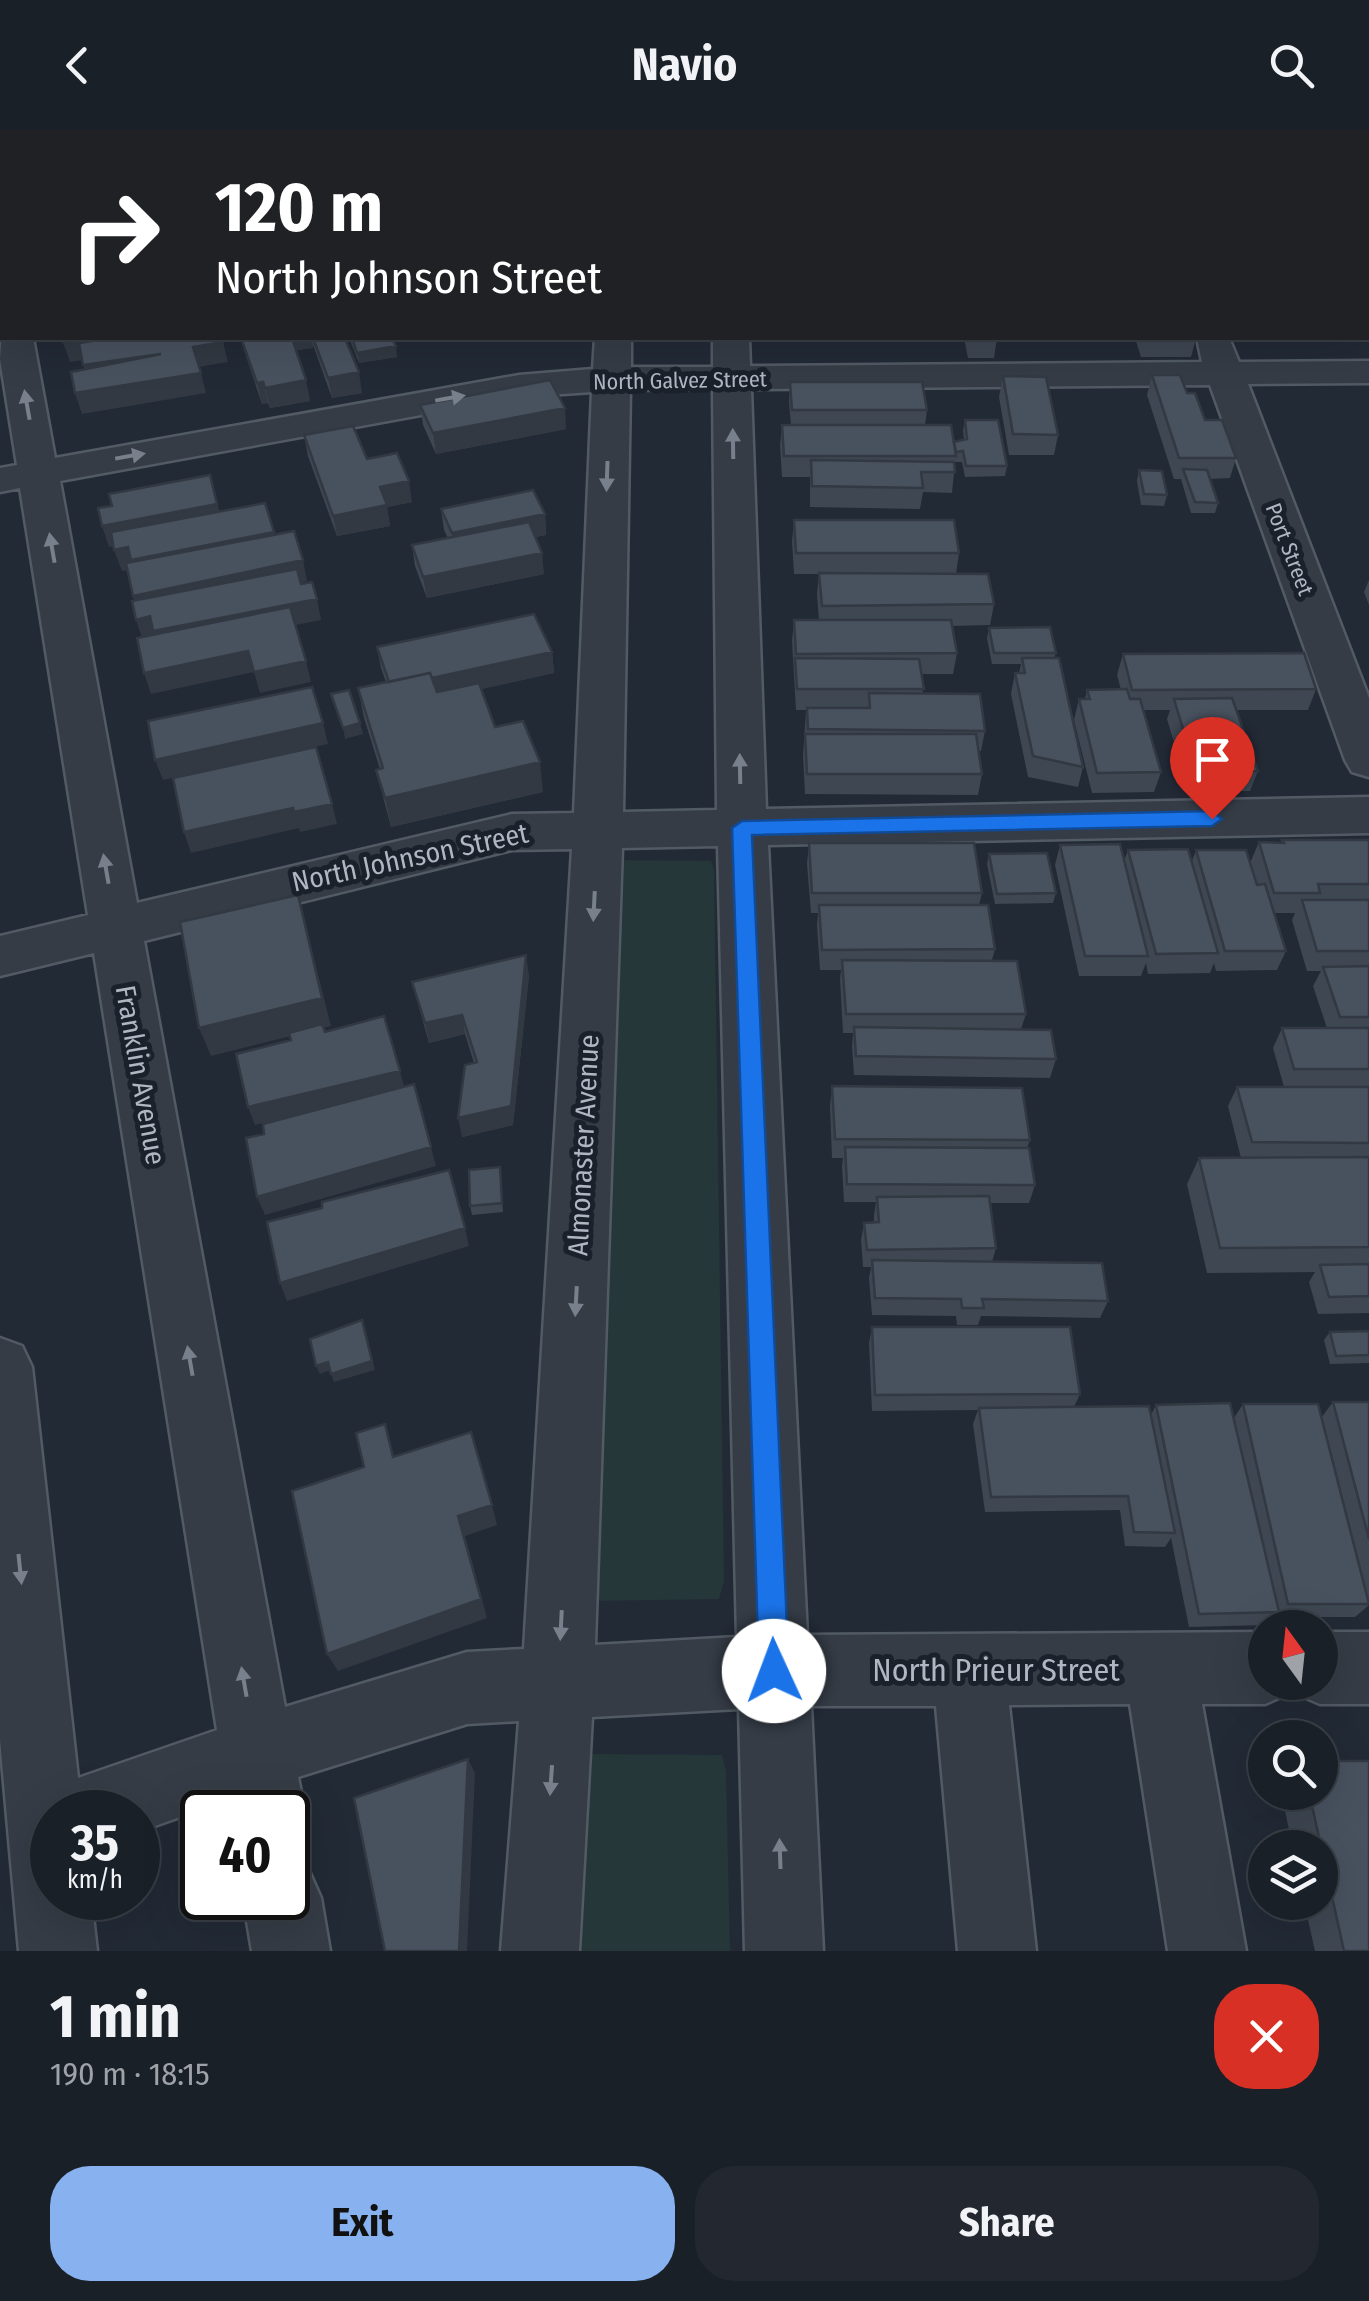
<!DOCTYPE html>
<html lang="en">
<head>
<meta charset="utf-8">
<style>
  :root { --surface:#1a2028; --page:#232830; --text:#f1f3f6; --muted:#9fa3a8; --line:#383e45; --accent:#88b1ef }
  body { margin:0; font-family:"Fira Sans Condensed",sans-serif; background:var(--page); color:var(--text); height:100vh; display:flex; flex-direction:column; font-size:38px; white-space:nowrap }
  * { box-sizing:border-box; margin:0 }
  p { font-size:32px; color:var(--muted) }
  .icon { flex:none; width:55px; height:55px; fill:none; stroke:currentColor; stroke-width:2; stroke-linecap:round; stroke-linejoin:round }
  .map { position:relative; height:1821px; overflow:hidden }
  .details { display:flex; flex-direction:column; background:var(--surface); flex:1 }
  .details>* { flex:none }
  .top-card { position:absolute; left:0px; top:0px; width:1370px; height:210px; box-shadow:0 10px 40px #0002,0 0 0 2px var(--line); background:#202124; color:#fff; overflow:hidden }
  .needle { width:65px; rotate:345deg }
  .fabs { position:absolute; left:1248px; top:1480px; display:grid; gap:20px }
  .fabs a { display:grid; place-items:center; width:90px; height:90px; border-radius:50%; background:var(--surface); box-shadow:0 10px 40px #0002,0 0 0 2px var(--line); font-size:50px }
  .speed { position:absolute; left:30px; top:1660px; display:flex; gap:20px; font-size:50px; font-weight:700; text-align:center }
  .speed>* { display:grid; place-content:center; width:130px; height:130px; border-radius:50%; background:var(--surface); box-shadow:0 10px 40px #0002,0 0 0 2px var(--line); line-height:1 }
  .speed small { font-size:25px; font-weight:400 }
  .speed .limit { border:5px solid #111; border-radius:15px; background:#fff; color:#111 }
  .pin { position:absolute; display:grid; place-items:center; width:85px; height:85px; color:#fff; margin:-102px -42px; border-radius:50% 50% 50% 0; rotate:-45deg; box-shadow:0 0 10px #0007 }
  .pin .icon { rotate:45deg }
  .me { position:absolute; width:110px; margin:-55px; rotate:358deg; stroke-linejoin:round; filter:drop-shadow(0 0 8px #0008) }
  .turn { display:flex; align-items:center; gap:35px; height:210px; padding:0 50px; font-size:45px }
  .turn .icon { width:130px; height:130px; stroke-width:2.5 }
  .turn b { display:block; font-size:70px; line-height:85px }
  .round { display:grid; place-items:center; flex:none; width:105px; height:105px; border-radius:40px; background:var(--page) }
  .summary { display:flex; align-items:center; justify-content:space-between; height:170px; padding:0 50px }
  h1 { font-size:60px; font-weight:700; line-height:75px }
  .button { display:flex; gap:20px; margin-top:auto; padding:20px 50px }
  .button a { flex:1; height:115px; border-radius:40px; background:var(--accent); color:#111; font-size:40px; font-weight:700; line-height:115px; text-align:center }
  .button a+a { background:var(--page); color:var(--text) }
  header { display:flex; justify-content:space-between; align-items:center; height:130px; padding:0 50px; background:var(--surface); font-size:45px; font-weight:700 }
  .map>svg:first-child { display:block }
  .green { fill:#253738 }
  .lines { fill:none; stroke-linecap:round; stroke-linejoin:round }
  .minor-casing { stroke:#525a64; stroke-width:5 }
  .minor { fill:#353c46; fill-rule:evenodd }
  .wall { fill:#3e4752 }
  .shaded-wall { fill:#323942 }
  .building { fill:#48525f; stroke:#323942; stroke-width:2.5 }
  .oneway { fill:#78808b }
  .route { fill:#1a73e8; stroke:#114b97; stroke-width:2.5 }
  .labels { text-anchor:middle; stroke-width:10; stroke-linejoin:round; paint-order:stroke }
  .far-street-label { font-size:22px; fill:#afb7c3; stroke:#1a212b }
  .street-label { font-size:28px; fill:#afb7c3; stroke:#1a212b }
  .near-street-label { font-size:32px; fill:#afb7c3; stroke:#1a212b }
</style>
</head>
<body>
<header><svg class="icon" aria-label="back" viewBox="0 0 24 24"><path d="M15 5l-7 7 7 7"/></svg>Navio<svg class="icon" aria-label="search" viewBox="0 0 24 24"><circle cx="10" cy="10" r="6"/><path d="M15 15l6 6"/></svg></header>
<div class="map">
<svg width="1369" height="1821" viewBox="0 0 1369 1821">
  <rect width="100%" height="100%" fill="#222a36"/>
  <path class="green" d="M617 730 711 731 714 739 724 1451 719 1469 591 1471Z
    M587 1624 722 1625 726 1641 730 1821H572Z"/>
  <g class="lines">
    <defs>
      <path id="minor" d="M421 0H453L455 2H423Z
        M711 0H743V2H712Z
        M1118 0H1150L1151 2H1120Z
        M0 46H2V66H0Z
        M0 114H2V148H0Z
        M2 200V208H33L55 328 519 245 593 239 595 208H631V237H713V208H749L750 236 1202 232 1197 208H1229L1239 232 1369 231V253L1248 254 1369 568V647L1352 642 1345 630 1210 255 751 259 766 679 1369 667V703L768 715 807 1505 1265 1502V1552H1320V1502H1369V1574H1320L1295 1563 1292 1558 1290 1563 1265 1574H1202L1246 1821H1168L1130 1574 1009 1575 1036 1821H958L936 1576H811L823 1821H745L739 1579 592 1587 579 1821H501L519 1591 467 1594 298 1647 305 1682 294 1709 288 1711V1682H230L228 1670 138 1702V1682H52V1768H91L97 1821H19L0 1609V1208L22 1216 32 1237 78 1648 217 1600 94 823 0 846V806L88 785 20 358 0 362V338L17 335 0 229ZM713 259 717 680 623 682 630 260ZM592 262 574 683 512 684 137 773 60 351 519 267ZM718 716 737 1507 595 1515 622 718ZM572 719 524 1519 467 1522 285 1577 144 811 512 720Z
        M288 1732 309 1741 321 1768 330 1821H252L243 1768H288Z"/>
    </defs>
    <use href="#minor" class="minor-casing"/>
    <use href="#minor" class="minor"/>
  </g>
  <path class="wall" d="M1361 0H1369V13L1368 12V2H1363Z
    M240 208H345L362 263 332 268 312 212 313 218 296 220 310 271 270 278 268 273 262 274Z
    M349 208H392L397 227 359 233Z
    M964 208H997L994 228H968Z
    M1135 208H1196L1191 227H1141Z
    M1152 245 1187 263 1205 290 1236 328 1230 348 1210 349 1218 373 1215 383H1191L1181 349H1174L1147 265Z
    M1003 246 1058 305 1054 325H1009L999 267Z
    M790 252 927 280 925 295 954 312 964 310 963 300 965 290 1007 336 1005 346 965 347 962 332H955L952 363 923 362 920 379 810 377V347H782L780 315 782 295H791L789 273Z
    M420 275 566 299 436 324 423 295Z
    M304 305 412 372 387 377 390 396 337 406 308 326Z
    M1139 340 1167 365 1164 376 1141 375 1137 351Z
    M441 379 545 384 546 405 535 407 544 444 427 468 415 436 412 415 448 408 444 400Z
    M794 390 959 423 956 444 994 474 990 495 952 496 957 523 953 544H921L923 564 985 601 981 621H978L982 644 978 665 805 664 803 625 806 580H796L792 511 794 490H819L817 464 819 444H794L792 411Z
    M1369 450V475L1364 462Z
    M989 498 1056 523 1054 528 1083 637 1078 657 1028 647 1011 564 1015 543H1019L1021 534H992L987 508Z
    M377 517 552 522 554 543 481 559 495 597 543 662 391 697 376 640 380 639 364 588 358 558 386 552 381 538Z
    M1123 524 1316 559 1308 580H1237L1258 641 1250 661 1189 662 1167 589 1170 580H1143L1161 642 1154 662 1092 663 1074 590 1079 569H1085L1087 560H1121L1117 545Z
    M1282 710H1369V1183L1318 1184 1309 1152 1315 1142 1207 1143 1187 1054 1199 1028H1241L1228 976 1237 957H1284L1273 918 1282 898H1327L1313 856 1321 841H1307L1292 790 1295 783H1274L1286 821 1277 840 1216 841 1214 833 1210 843 1148 844 1146 833 1141 846H1079L1055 735 1060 715 1124 731 1128 720 1192 731 1196 720 1250 733 1259 712 1281 713Z
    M809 713 982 763 979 775 995 819 992 830 1026 884 1021 899 1056 929 1050 948 854 945 852 916 853 903H843L840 849 841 840H820L817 795 818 783H811L807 734Z
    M989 724 1056 763 1053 773 995 774 987 734Z
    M529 845 513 995 462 1007 474 933 465 904 429 913 412 852Z
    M832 956 1030 1010 1027 1018 1035 1055 1029 1073H990L996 1118 992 1132 1108 1171 1100 1188 981 1186 978 1195H957L956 1186 872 1185 869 1148 871 1137H863L861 1110 864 1093 874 1092V1085L876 1072H844L842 1036 843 1028H832L830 975Z
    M500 1037 503 1082 472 1085 470 1076Z
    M872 1197 1080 1264 1074 1277 1151 1285 1156 1275 1234 1288 1243 1274 1321 1288 1333 1272H1369V1476V1475L1355 1487H1276V1485L1267 1495 1189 1497 1171 1408 1165 1417 1125 1416 1120 1380 985 1382 973 1294 978 1280 872 1281 869 1213Z
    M1369 1201V1233L1330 1234 1324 1210 1330 1202Z
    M1281 1662H1320L1369 1821H1315L1304 1772H1320V1718H1293Z"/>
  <path class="shaded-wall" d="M111 0H127L128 2H88Z
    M127 0H147V2H128Z
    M153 0H190L191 2H154Z
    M197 0H236L237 2H198Z
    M247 0H285L269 2H248Z
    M501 0H589L590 2H502Z
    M89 208H218L70 232 63 212Z
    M311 208 313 218 296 220 294 210Z
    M223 212 228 232 198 237 193 217Z
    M396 216 397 227 359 233 357 223Z
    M161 224 90 256 83 235Z
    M359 242 362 263 332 268 328 248Z
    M201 243 206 263 82 284 75 263Z
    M306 250 310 271 270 278 265 258Z
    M263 252 268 273 262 274 257 253Z
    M565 278 566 299 436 324 433 303Z
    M210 345 223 395 109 417 102 396Z
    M409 351 412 372 387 377 390 396 337 406 333 386 380 357Z
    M545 384 546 405 454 424 452 403Z
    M274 402 279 423 122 441 114 420Z
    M542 423 544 444 427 468 423 447Z
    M303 430 307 451 140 487 133 466Z
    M317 469 321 490 159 522 143 511 136 490 150 486Z
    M248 521 254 542 151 564 144 543Z
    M552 522 554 543 395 578 391 557Z
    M306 531 311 552 260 563 254 542Z
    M323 593 328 614 163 650 155 630Z
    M360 593 363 604 345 609 343 598Z
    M540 632 543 662 391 697 385 668Z
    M332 674 337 694 300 702 294 682Z
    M293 678 299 698 191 723 184 702Z
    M298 765 331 896 211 926 199 898Z
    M526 825 529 845 513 995 462 1007 458 988Z
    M462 885 465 904 429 913 425 893Z
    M400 941 405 960 255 995 248 977Z
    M431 1017 436 1036 265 1085 257 1067Z
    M465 1098 469 1116 287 1171 280 1153Z
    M362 1190 375 1240 334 1252 331 1244Z
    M328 1232 331 1240 320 1244 316 1236Z
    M492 1375 497 1395 465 1406 487 1488 338 1541 327 1524 458 1386Z
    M468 1629 475 1643 467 1821H459Z"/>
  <path class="building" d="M43 0H111L88 2H44Z
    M526 0H538L539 2H510Z
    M930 0H1123L1124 2H930Z
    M1175 0H1262L1263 2H1176Z
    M1368 90H1369V113H1368Z
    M63 208H89L63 212Z
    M112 208H222L223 212 193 217 201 243 75 263 71 242 161 224 83 235 79 213Z
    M241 208H292L306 250 265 258 263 252 257 253Z
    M313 208H345L359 242 328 248Z
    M352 208H392L396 216 357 223Z
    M1152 245H1180L1187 263H1195L1205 290H1222L1236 328H1179Z
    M1003 246 1046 247 1058 305 1013 304Z
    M550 250 565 278 433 303 420 275Z
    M790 252H922L927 280H792Z
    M965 290H998L1007 336H966L963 321 956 322 954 312 967 309Z
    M782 295H951L956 326H784Z
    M353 296 367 329 397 323 409 351 380 357 387 375 333 386 304 305Z
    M811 330 954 332 955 342H921L923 358 812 356Z
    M1183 339 1207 340 1218 373 1195 372Z
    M1139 340 1162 341 1167 365 1144 364Z
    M210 345 217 374 102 396 98 378 112 376 109 364Z
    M533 360 545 384 452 403 441 379Z
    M265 373 274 402 131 430 128 417 114 420 111 402Z
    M794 390H954L959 423H796Z
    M529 392 542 423 423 447 412 415Z
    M294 401 303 430 133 466 126 433Z
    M297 439 301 454 312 452 317 469 153 501 150 486 136 490 132 471Z
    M819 443 988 444 994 474 822 476Z
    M290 477 306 531 254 542 248 521 144 543 137 508Z
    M534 484 552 522 432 548 430 543 389 552 377 517Z
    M794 490H951L957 523 796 524Z
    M1050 497 1056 523H994L989 498Z
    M1304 523 1316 559 1132 560 1123 524Z
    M795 528 919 529 924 559H797Z
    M1022 528H1059L1083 637 1033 626 1015 543H1025Z
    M430 543 437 562 479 553 495 597 523 591 540 632 385 668 376 640 383 638 358 558Z
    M312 557 323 593 155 630 148 591Z
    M1127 559 1130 569H1140L1161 642 1097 643 1079 569H1090L1087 560Z
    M349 560 360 593 343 598 331 564Z
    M869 563 980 564 985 601 808 599 807 578H870Z
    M1232 568 1258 641 1196 642 1174 569Z
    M805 604H976L982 644H807Z
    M316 617 332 674 294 682 293 678 184 702 173 648Z
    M1282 710H1369V754H1318L1320 763H1274L1259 712 1284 713Z
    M809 713H974L982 763H812Z
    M1120 714 1148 826H1085L1060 715Z
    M1188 719 1218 823 1156 824 1128 720Z
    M1196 720H1246L1257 755 1265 754 1286 821H1225Z
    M1047 723 1056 763 997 764 989 724Z
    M298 765 322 868 199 898 180 792Z
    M1302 770H1369V821H1317Z
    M819 775H988L995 819 822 820Z
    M526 825 511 976 458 988 465 935 477 932 462 885 425 893 412 852Z
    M842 830 1017 831 1026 884H846Z
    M1369 836V887H1340L1323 837Z
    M384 886 400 941 248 977 236 924 291 910 289 903 322 894 325 902Z
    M854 897 1051 900 1056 929 856 926Z
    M1282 898H1369V939H1294Z
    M414 954 431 1017 257 1067 246 1008 264 1004 263 994Z
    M832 956 1022 958 1030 1010 835 1009Z
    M1237 957H1369V1013L1252 1012Z
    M845 1017 1029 1018 1035 1055 847 1054Z
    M1369 1027V1117L1220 1118 1199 1028Z
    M500 1037 502 1073 470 1076 469 1040Z
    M449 1040 465 1098 280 1153 267 1092 322 1078V1072Z
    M989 1066 996 1118 867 1120 864 1093 879 1092 877 1067Z
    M872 1130 1102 1133 1108 1171 982 1169 984 1178H962L961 1169 875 1168Z
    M1369 1134V1166L1329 1167 1320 1135Z
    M362 1190 372 1231 331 1244 328 1232 316 1236 310 1209Z
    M872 1197H1070L1080 1264 875 1265Z
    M1369 1201V1225L1336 1226 1330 1202Z
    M1333 1272H1369V1409Z
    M1230 1273 1279 1482 1199 1484 1156 1275Z
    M1243 1274H1318L1369 1474H1288Z
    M1149 1276 1175 1403 1134 1402 1128 1366 991 1367 979 1278Z
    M385 1294 393 1327 471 1302 492 1375 458 1386 481 1469 327 1524 292 1361 364 1337 356 1303Z
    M468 1629 459 1821H385L354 1668Z
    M1320 1631H1369V1821H1344L1309 1662H1320Z"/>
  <defs><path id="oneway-solid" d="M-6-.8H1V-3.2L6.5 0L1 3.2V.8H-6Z" transform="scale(2.5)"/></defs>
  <g class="oneway">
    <use href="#oneway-solid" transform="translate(450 268) rotate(-10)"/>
    <use href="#oneway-solid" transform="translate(27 275) rotate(-100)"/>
    <use href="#oneway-solid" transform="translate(733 314) rotate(-91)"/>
    <use href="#oneway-solid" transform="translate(130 326) rotate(-10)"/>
    <use href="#oneway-solid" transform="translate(607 346) rotate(92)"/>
    <use href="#oneway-solid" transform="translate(52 418) rotate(-100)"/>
    <use href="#oneway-solid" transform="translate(740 639) rotate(-91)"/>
    <use href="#oneway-solid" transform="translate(106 739) rotate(-100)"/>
    <use href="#oneway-solid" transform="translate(594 776) rotate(93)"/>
    <use href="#oneway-solid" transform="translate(576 1171) rotate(93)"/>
    <use href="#oneway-solid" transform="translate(190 1231) rotate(-100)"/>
    <use href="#oneway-solid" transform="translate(20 1439) rotate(84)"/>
    <use href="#oneway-solid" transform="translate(561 1495) rotate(93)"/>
    <use href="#oneway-solid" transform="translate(244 1552) rotate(-100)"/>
    <use href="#oneway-solid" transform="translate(551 1650) rotate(94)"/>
    <use href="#oneway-solid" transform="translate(780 1724) rotate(-92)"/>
  </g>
  <path class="route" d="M1212 681 1222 689 1212 696 752 705 789 1541 784 1552 774 1556 763 1552 759 1541 732 698 742 691Z"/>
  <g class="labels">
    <g class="far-street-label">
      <text transform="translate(680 250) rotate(-1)" y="8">North Galvez Street</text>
      <text transform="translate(1290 419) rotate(69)" y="8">Port Street</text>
    </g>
    <g class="street-label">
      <text transform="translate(410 727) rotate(-12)" y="10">North Johnson Street</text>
      <text transform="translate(141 945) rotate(80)" y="10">Franklin Avenue</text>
      <text transform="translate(583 1015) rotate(-87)" y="10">Almonaster Avenue</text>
    </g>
    <g class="near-street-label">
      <text x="996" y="1551">North Prieur Street</text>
    </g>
  </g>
</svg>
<div class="fabs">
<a><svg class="needle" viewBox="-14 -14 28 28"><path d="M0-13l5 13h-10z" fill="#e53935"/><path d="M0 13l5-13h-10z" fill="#9fa3a8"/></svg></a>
<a><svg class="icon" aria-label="search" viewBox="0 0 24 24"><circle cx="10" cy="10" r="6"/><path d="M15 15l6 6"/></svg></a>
<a><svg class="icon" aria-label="layers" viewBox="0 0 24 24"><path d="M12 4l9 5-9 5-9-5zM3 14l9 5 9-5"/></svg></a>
</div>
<div class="speed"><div>35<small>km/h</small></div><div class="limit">40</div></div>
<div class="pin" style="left:1212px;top:689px;background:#d93025"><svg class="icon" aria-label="arrive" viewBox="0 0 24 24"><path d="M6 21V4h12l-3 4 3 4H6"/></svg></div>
<svg class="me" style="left:774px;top:1541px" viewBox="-20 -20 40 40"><circle r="19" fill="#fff"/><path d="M0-13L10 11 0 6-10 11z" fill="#1a73e8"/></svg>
<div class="top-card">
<div class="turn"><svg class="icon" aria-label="right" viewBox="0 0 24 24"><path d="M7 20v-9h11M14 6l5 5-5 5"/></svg><div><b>120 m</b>North Johnson Street</div></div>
</div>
</div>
<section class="details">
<div class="summary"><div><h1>1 min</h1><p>190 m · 18:15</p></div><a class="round" style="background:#d93025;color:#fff"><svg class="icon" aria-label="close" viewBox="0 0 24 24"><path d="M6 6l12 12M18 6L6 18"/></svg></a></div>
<div class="button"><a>Exit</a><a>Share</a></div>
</section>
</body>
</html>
